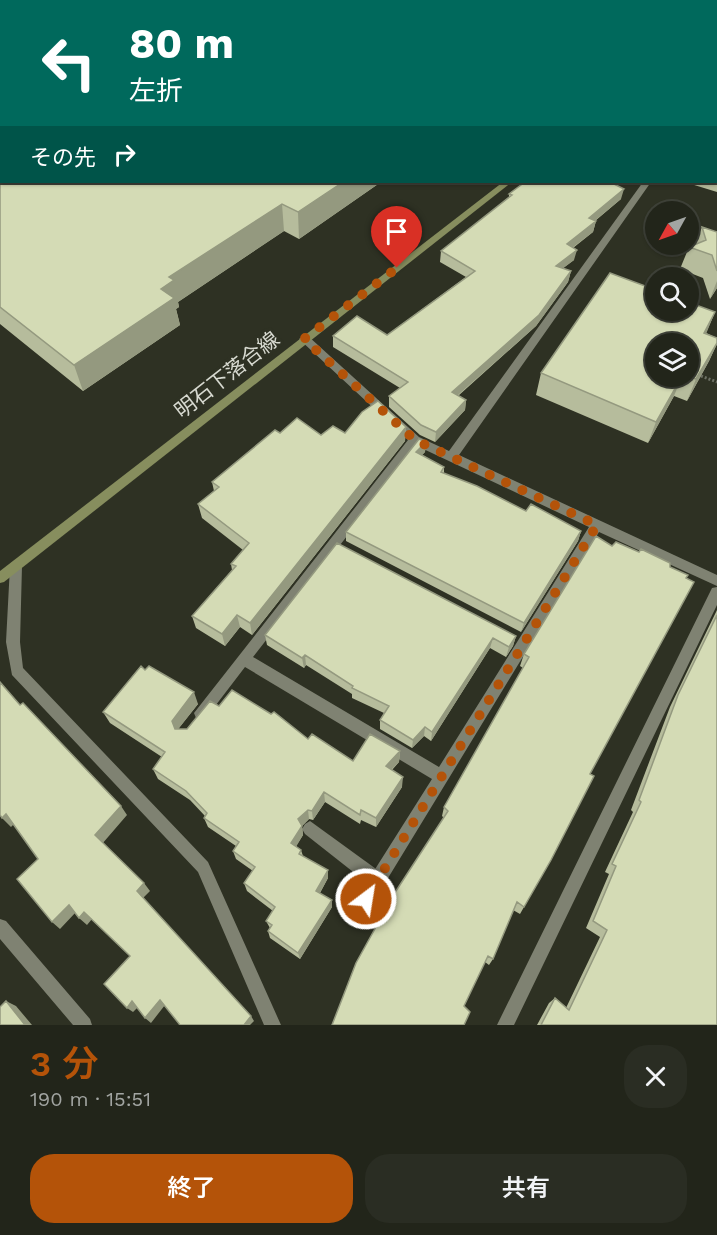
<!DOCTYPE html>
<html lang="ja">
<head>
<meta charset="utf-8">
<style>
  :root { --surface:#22251a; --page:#2a2d23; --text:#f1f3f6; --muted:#a2a5a2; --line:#3f4239; --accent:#b45309 }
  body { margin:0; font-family:"Work Sans","Noto Sans JP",sans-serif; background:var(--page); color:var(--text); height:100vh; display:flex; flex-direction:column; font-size:22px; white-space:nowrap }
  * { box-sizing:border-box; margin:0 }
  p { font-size:20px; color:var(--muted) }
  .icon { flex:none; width:33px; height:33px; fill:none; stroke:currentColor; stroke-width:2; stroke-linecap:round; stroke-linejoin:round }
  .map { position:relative; height:1025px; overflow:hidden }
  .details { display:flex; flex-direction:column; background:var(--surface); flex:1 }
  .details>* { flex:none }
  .hud { position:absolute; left:0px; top:0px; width:717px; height:183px; box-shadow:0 2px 4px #0004,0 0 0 2px var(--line); background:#00695c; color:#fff; overflow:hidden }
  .needle { width:39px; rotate:230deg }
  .fabs { position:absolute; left:645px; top:201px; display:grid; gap:12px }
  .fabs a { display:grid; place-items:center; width:54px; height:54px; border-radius:50%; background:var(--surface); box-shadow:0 2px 4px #0004,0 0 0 2px var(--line); font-size:30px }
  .pin { position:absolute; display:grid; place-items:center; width:51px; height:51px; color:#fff; margin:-62px -26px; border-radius:50% 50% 50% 0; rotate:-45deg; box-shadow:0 0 6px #0007 }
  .pin .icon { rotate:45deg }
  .me { position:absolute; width:66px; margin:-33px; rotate:31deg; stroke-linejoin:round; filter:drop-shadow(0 0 4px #0008) }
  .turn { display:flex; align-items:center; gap:21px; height:126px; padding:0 30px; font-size:27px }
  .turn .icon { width:78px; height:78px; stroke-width:2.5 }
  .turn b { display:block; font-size:42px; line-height:51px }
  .then { display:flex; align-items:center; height:57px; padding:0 30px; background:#0003; gap:12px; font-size:22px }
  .round { display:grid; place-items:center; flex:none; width:63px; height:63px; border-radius:24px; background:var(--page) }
  .summary { display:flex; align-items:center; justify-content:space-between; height:102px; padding:0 30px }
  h1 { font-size:36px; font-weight:600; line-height:45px; color:var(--accent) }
  .button { display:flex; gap:12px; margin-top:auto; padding:12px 30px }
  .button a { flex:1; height:69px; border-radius:24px; background:var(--accent); color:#fff; font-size:24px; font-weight:600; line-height:69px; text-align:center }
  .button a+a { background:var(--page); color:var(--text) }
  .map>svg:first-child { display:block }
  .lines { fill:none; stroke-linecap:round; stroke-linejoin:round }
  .path { stroke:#6d7064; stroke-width:3; stroke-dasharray:2 2; stroke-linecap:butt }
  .lane { fill:#7f8272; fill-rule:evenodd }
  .street { fill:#7f8272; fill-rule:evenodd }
  .secondary { fill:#878e5e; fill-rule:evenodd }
  .wall { fill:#b6bc9c; fill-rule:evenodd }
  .shaded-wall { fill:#94997f }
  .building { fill:#d4dbb5; stroke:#94997f; stroke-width:1.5 }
  .route { stroke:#b45309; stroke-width:10; stroke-dasharray:0 18 }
  .labels { text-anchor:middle; stroke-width:6; stroke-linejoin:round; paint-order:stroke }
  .street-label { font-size:21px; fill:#d7d9d0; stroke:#2e3123 }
</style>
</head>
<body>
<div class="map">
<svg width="717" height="1025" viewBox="0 0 717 1025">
  <rect width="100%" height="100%" fill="#2e3123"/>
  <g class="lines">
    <path class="path" d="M701 376 717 382"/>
    <path class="lane" d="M310 821 383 874 385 880 383 886 377 888 371 886 305 834 302 829 305 824Z"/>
    <path class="street" d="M716 26H717V30H716Z
      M643 182H651L459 455 717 575V586L599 532 360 924 354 926 348 924 346 918 348 912 432 779 245 667 206 718 201 720 196 718 194 713 408 440 299 339 304 335 308 336 419 437 449 451ZM417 446 589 527 439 767 253 657Z
      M16 561 20 562 22 566 20 642 23 668 208 862 281 1025H264L198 872 12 675 6 642 10 566 12 562Z
      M717 587V605L514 1025H497L712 588Z
      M0 919 6 921 90 1019 92 1025H73L0 939Z"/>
    <path class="secondary" d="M503 182H512L4 582 0 583V571Z"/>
  </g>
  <path class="wall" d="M0 0 2 2V182H381L299 239 284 231 178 302 179 307 176 309 180 325 83 391 0 324Z
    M717 139V192L691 184V182H716V140Z
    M618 182 615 184 621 199 595 221H596L593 232 573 248 574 260 563 268 571 271 568 282 536 326 458 396 466 400 465 410 435 442 420 435 389 407V396L400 388 333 347V336L387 335 466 277 440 262 441 251 509 198V194Z
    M702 227 717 232V288L710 299 703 278 680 269 689 247 695 244Z
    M715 312 706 333 717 338V344L709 361 687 401 674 396 648 443 536 395 541 373ZM688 344V376H656Z
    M406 427 405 441 252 635 240 627 225 646 196 628 192 616 232 570 231 564 243 550 202 518 198 504 214 491 212 482 280 433 321 435Z
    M426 442 425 452 422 455 444 467V473L526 511 581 531 578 541 521 632 346 541V532Z
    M596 536 590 774 524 907 520 914 513 910 493 959 489 965 485 962 464 1006V1025L444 818 442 816 444 807 523 668 520 666 524 654Z
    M717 610V1025H537L549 1003 555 998 566 1008 600 937 586 928 609 874 605 872 633 812 631 810 670 707Z
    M265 635 516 636 513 646 506 657 490 648 431 741 424 736 412 748 380 729V720L384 713 352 698V694L306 665 304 668 267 645Z
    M145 670 198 704 178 729H187L219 706 308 739 353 761 400 751 399 762 392 770 402 787 376 827 361 820 360 824 325 802 313 820 309 819 302 826 303 835 296 846 301 850 303 856 328 870V878L320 893 332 907 300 959 270 938 268 931 270 928 266 921 273 911 247 891 244 883 253 871 236 859 233 851 236 846 208 827 204 818 205 816 190 800 158 779 153 769 162 757 110 723 103 712Z"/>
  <path class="shaded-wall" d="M626 0H646V2H624Z
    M343 182H381L299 239 298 212Z
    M624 189 621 199 586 228 589 218Z
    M282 204 284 231 178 302 179 307 176 309 180 325 83 391 74 365 161 289 169 277Z
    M596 221 593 232 564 254 567 244Z
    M577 250 574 260 553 276 556 266Z
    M571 271 568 282 536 326 450 402 452 392Z
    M717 281V288L710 299Z
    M715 312 706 334 704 333Z
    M717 343 709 361 687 401 696 379Z
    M682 376 674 396 648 443 656 422Z
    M466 400 465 410 435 442 436 432Z
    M406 427 405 441 252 635 250 623Z
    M426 442 425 452 415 462 416 452Z
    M581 531 578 541 521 632 524 623Z
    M237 615 240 627 225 646 222 634Z
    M516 636 513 646 506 657 509 647Z
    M493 638 490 648 431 741 432 732Z
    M305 655 306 665 304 668 302 658Z
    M194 692 198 704 176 732 179 740 172 721Z
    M425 727 424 736 412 748 413 740Z
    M400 751 399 762 385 776 386 766Z
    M403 777 402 787 376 827V818Z
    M324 792 325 802 313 820 312 811Z
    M121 806 127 815 102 844 95 835Z
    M308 810 309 819 300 828 298 819Z
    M6 814 15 823 11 827 2 818Z
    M302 826 303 835 293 852 291 843Z
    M328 870V878L317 898 316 891Z
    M144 883 150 891 143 898 137 891Z
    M332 900V907L300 959 298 953Z
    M69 905 76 912 60 929 52 922Z
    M84 912 92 919 87 925 79 918Z
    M160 1000 165 1005 151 1023 145 1018Z
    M6 1001 16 1006 32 1025H25Z
    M132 1001 139 1006 133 1012 127 1008Z
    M251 1016 254 1021 250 1025H244Z"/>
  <path class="building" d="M0 0H151L154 2H2V182H343L298 212 282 204 169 277 174 280 161 289 174 298 74 365 0 307Z
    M198 0H626L624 2H195Z
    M717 139V168L716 167V140Z
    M525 182H610L624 189 589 218 596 221 567 244 577 250 556 266 571 271 539 315 452 392 466 400 436 432 421 425 389 396 408 382 333 336 357 316 387 335 475 271 441 251 512 195 509 194Z
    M702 227 717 232V271L712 255 689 247 706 240Z
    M610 273 656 290V310H688V302L715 312 704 333 717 338V343L696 379 688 376V344H656V376H682L656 422 541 373Z
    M378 401 406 427 250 623 237 615 222 634 192 616 236 566 231 564 249 543 198 504 219 487 212 482 275 430 280 433 297 418 321 435 333 426 345 433 362 412Z
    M419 439 426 442 416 452 444 467 441 472 477 486 526 511 531 504 581 531 524 623 346 532Z
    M596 536 612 546 616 542 639 552 641 549 670 563V567L688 575 686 578 694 582 590 774 594 776 551 860 524 907 517 902 493 959 488 956 464 1006 470 1012 464 1025H332L356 963 396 891 448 811 444 807 529 657 524 654Z
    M337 543 516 636 509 647 493 638 432 732 425 727 413 740 380 720 389 706 352 688 353 686 305 655 302 658 265 635Z
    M717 615V1025H541L555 998 569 1010 607 930 593 921 616 866 612 864 641 802 639 800 678 695Z
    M141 666 145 670 149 666 194 692 172 721 175 729H187L210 701 219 706 232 690 271 714 274 712 308 739 312 734 353 761 370 734 400 751 386 766 403 777 376 818 361 810 360 815 324 792 312 811 308 810 298 819 302 826 291 843 301 850 299 854 328 870 316 891 332 900 298 953 268 931 272 925 266 921 275 907 244 883 255 867 233 851 239 842 204 818 207 813 186 791 153 769 165 752 103 712Z
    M0 682 20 705 23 703 121 806 95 835 144 883 137 891 251 1016 244 1025H180L160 1000 145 1018 132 1001 127 1008 104 984 130 956 84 912 79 918 69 905 52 922 17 879 38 859 6 814 2 818 0 815Z
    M6 1001 25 1025H0V1007Z"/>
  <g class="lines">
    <path class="route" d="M366 899 597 525 415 440 304 339 397 268"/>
  </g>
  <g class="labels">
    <g class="street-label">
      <text transform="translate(227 375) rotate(-38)" y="7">明石下落合線</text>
    </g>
  </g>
</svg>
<div class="fabs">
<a><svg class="needle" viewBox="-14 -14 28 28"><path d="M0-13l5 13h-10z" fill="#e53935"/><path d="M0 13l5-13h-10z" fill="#a2a5a2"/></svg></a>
<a><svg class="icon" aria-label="search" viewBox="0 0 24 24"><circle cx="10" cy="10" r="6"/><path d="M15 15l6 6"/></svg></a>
<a><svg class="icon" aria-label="layers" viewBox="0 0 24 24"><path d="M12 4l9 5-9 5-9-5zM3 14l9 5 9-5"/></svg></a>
</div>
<div class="pin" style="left:397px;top:268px;background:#d93025"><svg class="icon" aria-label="arrive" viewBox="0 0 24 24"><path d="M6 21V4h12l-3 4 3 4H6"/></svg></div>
<svg class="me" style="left:366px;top:899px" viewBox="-20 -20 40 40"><circle r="17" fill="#b45309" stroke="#fff" stroke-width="3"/><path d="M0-11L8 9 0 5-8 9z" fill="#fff"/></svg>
<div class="hud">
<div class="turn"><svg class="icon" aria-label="left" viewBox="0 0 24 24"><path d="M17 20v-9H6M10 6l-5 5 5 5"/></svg><div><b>80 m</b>左折</div></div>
<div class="then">その先<svg class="icon" aria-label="right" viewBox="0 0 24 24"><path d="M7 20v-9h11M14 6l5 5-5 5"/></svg></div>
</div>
</div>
<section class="details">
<div class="summary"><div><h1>3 分</h1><p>190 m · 15:51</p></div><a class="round"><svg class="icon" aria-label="close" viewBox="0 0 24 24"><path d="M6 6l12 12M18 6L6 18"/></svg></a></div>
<div class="button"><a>終了</a><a>共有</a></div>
</section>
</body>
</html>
